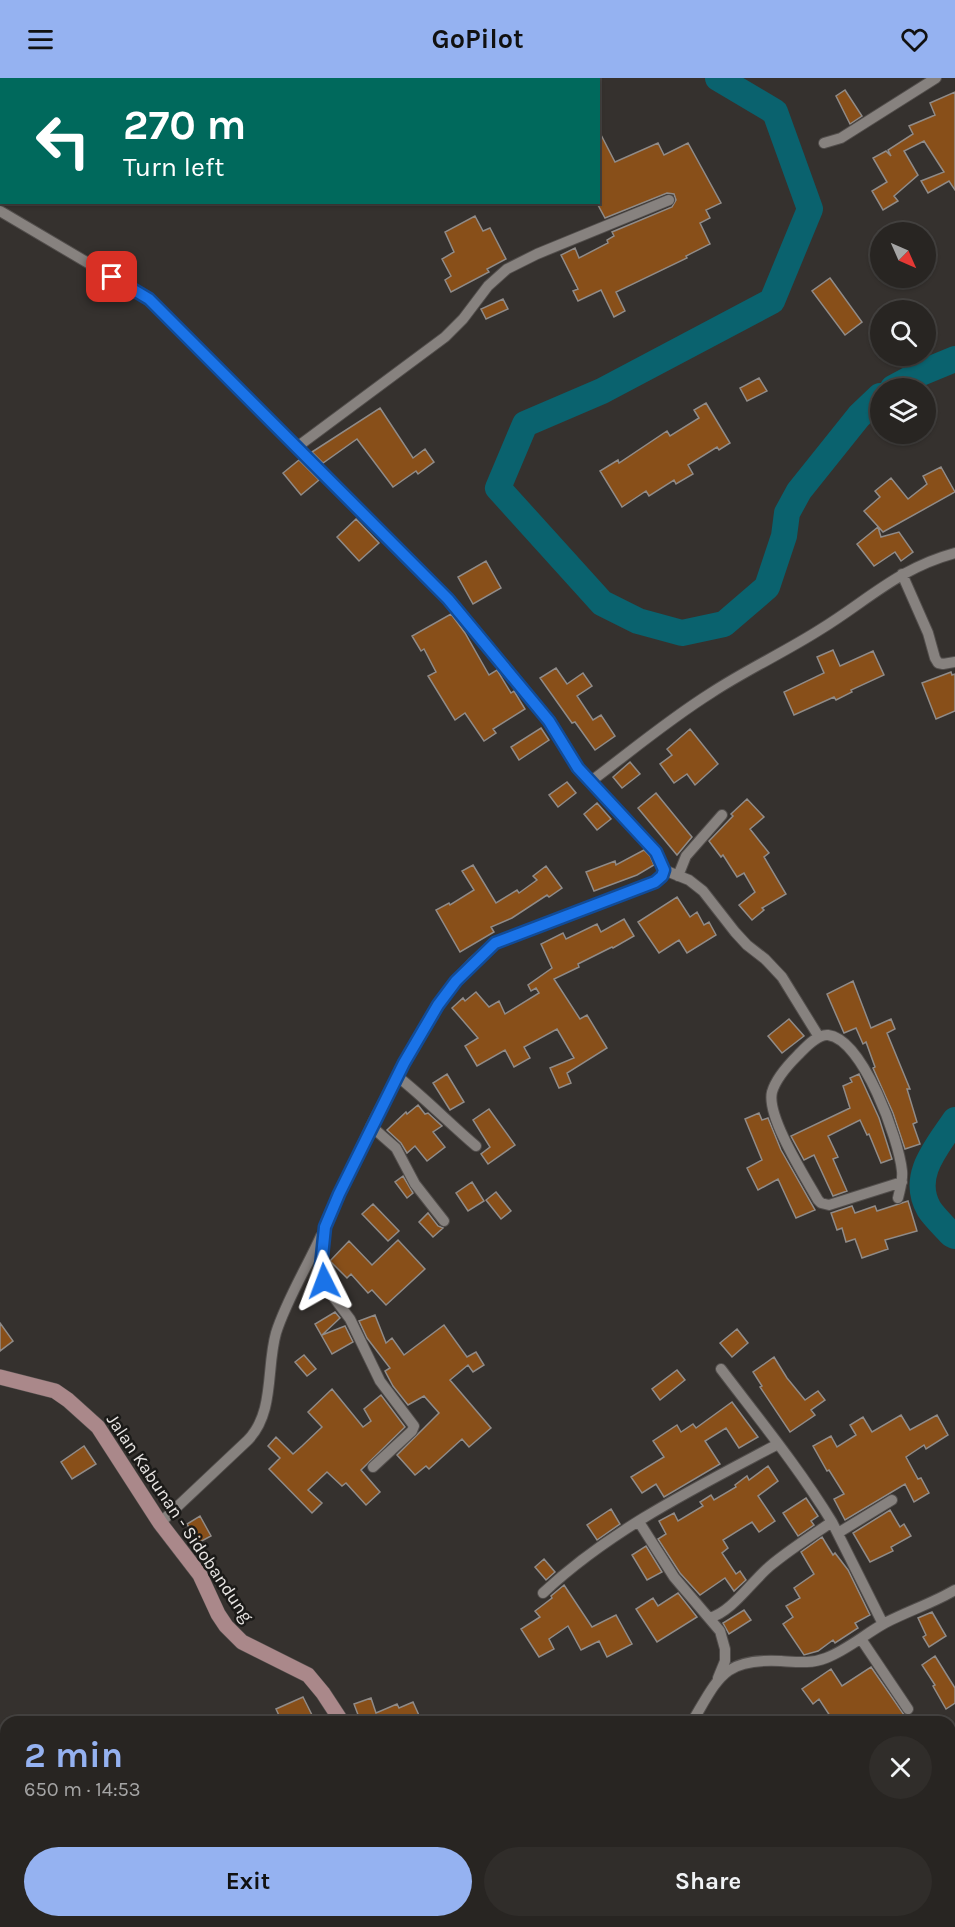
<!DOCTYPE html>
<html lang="en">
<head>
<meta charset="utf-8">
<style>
  :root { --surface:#282522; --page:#302d2a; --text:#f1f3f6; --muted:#a5a5a5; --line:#444240; --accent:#95b2f1 }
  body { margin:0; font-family:Karla,sans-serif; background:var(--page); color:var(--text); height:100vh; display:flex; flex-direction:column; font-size:22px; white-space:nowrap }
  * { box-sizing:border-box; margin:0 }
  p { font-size:20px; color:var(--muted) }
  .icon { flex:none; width:33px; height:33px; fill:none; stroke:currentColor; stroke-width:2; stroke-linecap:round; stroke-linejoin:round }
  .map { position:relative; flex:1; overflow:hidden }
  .side { position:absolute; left:0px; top:1638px; width:956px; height:212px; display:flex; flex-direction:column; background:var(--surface); border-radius:18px 18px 0 0; box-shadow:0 2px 4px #0004,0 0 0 2px var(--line) }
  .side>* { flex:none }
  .top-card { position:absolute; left:0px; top:0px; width:600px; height:126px; box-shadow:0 2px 4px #0004,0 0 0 2px var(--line); background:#00695c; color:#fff; overflow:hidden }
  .needle { width:39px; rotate:135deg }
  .buttons { position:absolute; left:870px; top:144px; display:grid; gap:12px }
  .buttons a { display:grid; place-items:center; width:66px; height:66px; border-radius:50%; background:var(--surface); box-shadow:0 2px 4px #0004,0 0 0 2px var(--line); font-size:30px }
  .pin { position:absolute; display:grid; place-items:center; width:51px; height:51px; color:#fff; margin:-26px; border-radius:12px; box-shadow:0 3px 9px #0006 }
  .me { position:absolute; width:66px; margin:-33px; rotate:357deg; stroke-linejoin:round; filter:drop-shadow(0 0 4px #0008) }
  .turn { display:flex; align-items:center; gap:21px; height:126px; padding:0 24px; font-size:27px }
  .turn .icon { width:78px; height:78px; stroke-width:2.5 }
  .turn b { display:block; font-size:42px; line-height:51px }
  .round { display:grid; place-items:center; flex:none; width:63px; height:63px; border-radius:32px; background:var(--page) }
  .head { display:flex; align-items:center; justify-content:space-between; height:102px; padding:0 24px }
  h1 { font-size:36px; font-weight:700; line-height:45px; color:var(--accent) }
  .cta { display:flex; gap:12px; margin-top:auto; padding:12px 24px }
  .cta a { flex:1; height:69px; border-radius:36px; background:var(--accent); color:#111; font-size:24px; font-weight:700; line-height:69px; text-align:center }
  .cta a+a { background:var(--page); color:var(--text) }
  header { display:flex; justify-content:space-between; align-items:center; height:78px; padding:0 24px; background:var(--accent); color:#111; font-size:27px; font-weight:700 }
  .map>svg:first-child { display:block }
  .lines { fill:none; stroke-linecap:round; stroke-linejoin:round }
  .river { stroke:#0a626e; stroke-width:26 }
  .building { fill:#884f19; stroke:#908b88; stroke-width:1.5 }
  .street-casing { stroke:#524e4c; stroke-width:12 }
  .secondary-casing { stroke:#524e4c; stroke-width:16 }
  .street { stroke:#87827f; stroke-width:10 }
  .secondary { stroke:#aa888a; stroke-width:15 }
  .route-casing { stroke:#114b97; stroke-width:15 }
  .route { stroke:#1a73e8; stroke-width:10 }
  .labels { text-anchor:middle; stroke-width:5; stroke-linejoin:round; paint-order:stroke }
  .street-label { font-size:18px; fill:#e8e5e3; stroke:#1b1a18 }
</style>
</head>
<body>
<header><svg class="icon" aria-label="menu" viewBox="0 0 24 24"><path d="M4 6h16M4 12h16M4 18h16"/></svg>GoPilot<svg class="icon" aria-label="heart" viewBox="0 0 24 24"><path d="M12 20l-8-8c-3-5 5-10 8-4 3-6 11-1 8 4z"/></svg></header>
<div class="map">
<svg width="955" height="1849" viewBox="0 0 955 1849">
  <rect width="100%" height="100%" fill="#35312e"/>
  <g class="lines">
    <path class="river" d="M718 0 775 34 810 131 772 223 602 313 525 346 498 410 602 525 638 543 682 555 724 546 767 509 784 458 787 435 799 413 859 338 880 318
      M893 310 921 295 955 281
      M955 1042C937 1069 910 1098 929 1131 935 1140 944 1148 951 1156L955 1158"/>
  </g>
  <path class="building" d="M845 12 862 38 850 46 836 18Z
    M955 14V112L949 103 928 115 921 103 944 94 924 63 904 73 918 97 894 118 898 123 883 132 872 113 887 104 873 80 886 73 891 78 888 72 913 56 909 48 935 37 930 25Z
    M598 51 615 84 658 65 664 77 688 65 721 125 706 132 710 140 700 145 710 166 686 178 687 180 616 214 625 233 614 239 601 212 578 223 573 213 578 211 561 177 575 170 579 180 608 165 607 162 614 158 612 154 672 129 676 122 674 116 667 115 605 140 598 127Z
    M475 138 483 153 490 150 506 181 487 191 489 194 451 214 445 202 451 198 442 181 454 174 445 154Z
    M830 200 862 244 845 257 812 213Z
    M503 221 508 231 486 241 481 231Z
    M759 300 767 313 747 323 740 310Z
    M706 325 730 365 719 372 717 369 688 387 693 396 676 406 674 402 649 418 646 413 622 429 600 393 618 382 619 385 667 353 670 358 699 340 694 332Z
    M380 330 413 380 425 371 434 384 418 396 416 393 393 409 357 361 323 385 312 374Z
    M299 382 319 402 301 417 283 395Z
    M941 389 955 414 883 454 864 433 880 419 875 413 891 400 908 421 927 406 923 398Z
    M356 441 379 465 359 483 337 459Z
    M878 449 881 459 899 454 913 474 901 483 895 474 874 488 857 466Z
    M486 483 501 510 473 526 458 499Z
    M451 536 465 555 489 597 497 592 511 615 514 613 525 631 493 651 496 655 484 663 465 635 455 642 428 598 436 594 424 571 421 573 412 558Z
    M833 572 840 588 873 573 884 597 851 612 852 614 836 622 834 619 794 637 784 614 824 595 817 579Z
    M556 590 567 606 583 595 592 608 577 618 593 642 601 637 615 658 595 672 575 644 572 645 540 600Z
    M951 594 952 597 955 596V633L936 641 922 605Z
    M541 650 549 662 519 682 511 669Z
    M690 651 718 686 695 707 687 696 674 705 660 686 672 677 667 671Z
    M630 684 640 696 622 710 613 699Z
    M567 704 576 715 558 729 549 717Z
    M656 715 692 759 677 777 638 730Z
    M747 721 764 739 750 751 769 775 764 779 786 816 762 830 764 832 752 842 739 827 755 814 744 795 737 799 723 777 721 779 709 763 733 738 731 736Z
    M597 725 611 741 597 752 584 736Z
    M644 772 650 778 654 787 637 797 594 813 586 794 615 783 616 787Z
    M473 787 496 825 517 812 519 815 537 802 533 798 546 788 562 810 549 819 547 817 512 840 491 849 494 854 460 874 436 832 449 825 450 827 474 812 462 793Z
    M677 819 690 839 697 834 704 847 709 844 716 857 687 875 679 862 659 875 638 844Z
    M624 841 634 858 613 870 612 869 578 886 579 889 554 901 580 941 587 937 607 970 567 995 571 1005 559 1010 550 990 574 980 557 951 524 969 530 980 514 989 505 972 477 988 465 968 478 960 452 930 463 920 465 923 476 914 489 929 499 923 505 936 539 915 536 910 531 913 528 907 552 890 541 866 563 855 566 861 597 846 601 854Z
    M853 903 871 950 891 941 895 951 887 955 910 1011H907L917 1044 913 1046 920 1066 905 1071 893 1035 873 990 875 989 866 964 863 966 856 950 844 955 827 916Z
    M789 941 804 958 782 975 768 958Z
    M447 996 464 1024 450 1032 433 1005Z
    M859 996 879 1040 892 1081 881 1085 869 1056 867 1057 860 1042 828 1058 838 1079 833 1081 847 1113 833 1118 814 1077 804 1082 791 1058 850 1030 843 1008 852 1004 850 1000Z
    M418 1027 425 1036 428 1035 442 1048 433 1054 445 1069 427 1083 415 1068 407 1075 401 1065 387 1052 406 1034 407 1036Z
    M489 1031 515 1067 488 1086 481 1076 490 1069 473 1042Z
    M759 1035 762 1042 768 1040 781 1072 815 1132 796 1140 778 1101 758 1112 747 1090 762 1082 745 1041Z
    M403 1098 413 1115 407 1120 395 1104Z
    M472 1104 484 1123 468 1133 456 1115Z
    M496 1114 511 1133 501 1141 486 1122Z
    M908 1123 917 1153 885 1162 888 1171 862 1180 855 1161 846 1164 842 1150 837 1152 831 1135 852 1128 855 1135 875 1128 877 1133Z
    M373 1126 399 1153 388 1163 362 1136Z
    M428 1135 438 1148 443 1150 433 1159 419 1144Z
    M398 1162 425 1191 386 1227 372 1212 368 1215 351 1196 347 1200 330 1183 349 1163 372 1187Z
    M335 1234 340 1240 322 1257 345 1248 353 1264 332 1276 315 1246Z
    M375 1237 386 1265 392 1260 404 1277 444 1247 467 1279 476 1274 484 1287 473 1294 468 1287 450 1302 491 1350 469 1369 462 1361 429 1391 426 1388 415 1397 397 1377 439 1335 424 1318 408 1327 393 1308 385 1293 390 1290 367 1260 359 1243Z
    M0 1245 13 1263 0 1273Z
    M737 1251 748 1265 732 1279 720 1265Z
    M304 1277 316 1291 307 1298 295 1284Z
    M774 1279 787 1300 805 1322 818 1313 825 1322 811 1332 815 1337 790 1354 760 1309 762 1308 753 1294Z
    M677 1292 685 1302 660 1322 652 1311Z
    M332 1311 363 1349 371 1343 364 1331 381 1317 405 1349 361 1392 380 1414 366 1427 346 1405 342 1408 327 1394 308 1412 322 1425 312 1435 269 1391 280 1380 268 1368 276 1359 293 1376 302 1368 322 1349 308 1334Z
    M732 1324 758 1359 739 1370 726 1350 705 1363 720 1386 664 1419 656 1406 642 1415 631 1399 664 1379 653 1363 677 1347 681 1354 693 1346 696 1350Z
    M901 1337 910 1352 937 1337 948 1357 926 1371 924 1367 906 1379 918 1401 921 1400 929 1415 914 1424 905 1406 845 1442 834 1421 844 1416 829 1392 827 1393 813 1368 831 1358 837 1369 856 1357 850 1347 863 1339 872 1354Z
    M84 1368 96 1386 72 1401 61 1384Z
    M768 1388 778 1403 758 1418 775 1443 759 1454 752 1444 723 1462 728 1470 722 1475 736 1496 740 1493 746 1502 734 1513 725 1500 700 1517 680 1495 658 1461 666 1456 659 1443 674 1435 678 1443 703 1428 700 1424 711 1417 714 1422 736 1409 735 1407 747 1398 749 1402Z
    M806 1420 818 1438 811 1443 814 1447 798 1458 783 1435Z
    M611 1431 620 1446 597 1462 587 1447Z
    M890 1432 900 1449 904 1446 911 1458 891 1469 893 1473 870 1484 853 1455Z
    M200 1438 211 1458 198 1465 187 1446Z
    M822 1459 833 1477 835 1475 848 1492 870 1537 855 1545 858 1550 835 1565 833 1562 818 1573 804 1577 783 1546 793 1539 786 1528 800 1520 794 1510 814 1496 801 1474Z
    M646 1468 662 1494 647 1502 632 1477Z
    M544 1481 555 1494 546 1502 535 1489Z
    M564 1507 592 1549 616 1537 632 1566 607 1579 599 1563 581 1572 568 1548 549 1561 554 1571 539 1579 521 1551 540 1539 535 1533 552 1520 551 1518Z
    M678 1515 697 1539 657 1564 636 1531 653 1520 658 1528Z
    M744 1532 751 1542 729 1556 723 1545Z
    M932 1534 946 1558 929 1569 923 1559 926 1557 918 1540Z
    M935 1578 955 1610V1625L946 1631 933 1608 935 1607 922 1587Z
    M871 1589 909 1644H834L819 1621 813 1626 802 1611 831 1591 842 1608Z
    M303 1619 312 1637 309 1639 312 1644H282L276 1631Z
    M371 1620 376 1635 397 1626 399 1630 413 1624 422 1644H355L360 1642 354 1626Z"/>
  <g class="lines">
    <defs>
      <path id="street" d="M824 65 841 60 936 0
        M0 133 149 221 448 521 549 643 578 690 656 774 664 792 662 798 655 804 506 860 495 865 473 884 456 903 438 927 404 985 374 1042 339 1116 325 1149 321 1188 329 1213 350 1241 380 1303 414 1348 412 1353 373 1389
        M297 369 445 259 463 241 488 208 507 191 537 176 669 122
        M902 496 928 555 935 580 938 585 943 586 955 584
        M590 704C630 674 668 642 711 615 746 592 785 574 821 551 868 522 899 490 955 475
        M664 792 689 802 703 813 735 854 747 867 765 881 782 899 819 959
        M678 798 686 778 722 737
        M397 998C425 1020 449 1045 476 1068
        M371 1048 396 1070 415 1106 444 1143
        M898 1120C900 1111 903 1103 902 1093 899 1062 863 961 828 957 817 956 805 970 798 977 788 987 776 1000 772 1014 766 1038 805 1099 818 1122L821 1125 829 1127 902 1104
        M639 1444 674 1499 720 1553 725 1571V1583L718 1600
        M832 1444 883 1546
        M160 1445 248 1362C275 1334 266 1290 276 1255 286 1223 307 1189 321 1158
        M838 1455 892 1422
        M543 1515C611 1451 697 1409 778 1366
        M709 1540C731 1535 752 1503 770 1488 789 1472 811 1458 832 1444 799 1390 759 1341 721 1291
        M861 1561 908 1631
        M692 1644C719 1599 723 1580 781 1583 797 1584 811 1586 826 1580 847 1572 865 1556 885 1545 908 1533 933 1525 955 1512
        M427 1849 436 1844
        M945 1849 955 1843"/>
      <path id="secondary" d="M0 1299 55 1313 68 1322 98 1349 160 1445 200 1497 218 1536 226 1548 242 1564 308 1597 323 1615 342 1644
        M394 1844 395 1849"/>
    </defs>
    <use href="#street" class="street-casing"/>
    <use href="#secondary" class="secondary-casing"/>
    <use href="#street" class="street"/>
    <use href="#secondary" class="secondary"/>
  </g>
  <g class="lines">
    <defs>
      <path id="route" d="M112 199 149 221 448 521 549 643 578 690 656 774 664 792 662 798 655 804 495 865 456 903 438 927 404 985 339 1116 325 1149 321 1188 324 1203"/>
    </defs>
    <use href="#route" class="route-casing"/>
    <use href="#route" class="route"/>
  </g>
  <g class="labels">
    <g class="street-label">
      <text transform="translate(180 1440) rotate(56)" y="6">Jalan Kabunan - Sidobandung</text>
    </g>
  </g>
</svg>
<div class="buttons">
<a><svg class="needle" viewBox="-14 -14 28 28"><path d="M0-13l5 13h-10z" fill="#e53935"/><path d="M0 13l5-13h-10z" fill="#a5a5a5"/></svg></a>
<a><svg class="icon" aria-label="search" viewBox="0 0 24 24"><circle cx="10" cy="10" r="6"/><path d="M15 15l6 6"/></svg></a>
<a><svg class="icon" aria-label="layers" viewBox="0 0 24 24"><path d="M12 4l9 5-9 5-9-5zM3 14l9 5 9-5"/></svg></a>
</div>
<div class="pin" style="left:112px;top:199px;background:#d93025"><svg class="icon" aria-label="arrive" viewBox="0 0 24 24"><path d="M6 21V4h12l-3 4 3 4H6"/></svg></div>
<svg class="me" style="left:324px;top:1203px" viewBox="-20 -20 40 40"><path d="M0-17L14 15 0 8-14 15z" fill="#1a73e8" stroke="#fff" stroke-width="4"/></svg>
<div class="top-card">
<div class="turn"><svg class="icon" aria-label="left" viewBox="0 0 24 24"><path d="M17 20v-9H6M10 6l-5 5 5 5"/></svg><div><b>270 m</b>Turn left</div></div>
</div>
<section class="side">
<div class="head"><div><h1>2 min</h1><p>650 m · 14:53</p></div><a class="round"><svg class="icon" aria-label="close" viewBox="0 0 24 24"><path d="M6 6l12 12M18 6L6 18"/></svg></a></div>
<div class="cta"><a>Exit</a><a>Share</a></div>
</section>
</div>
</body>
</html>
